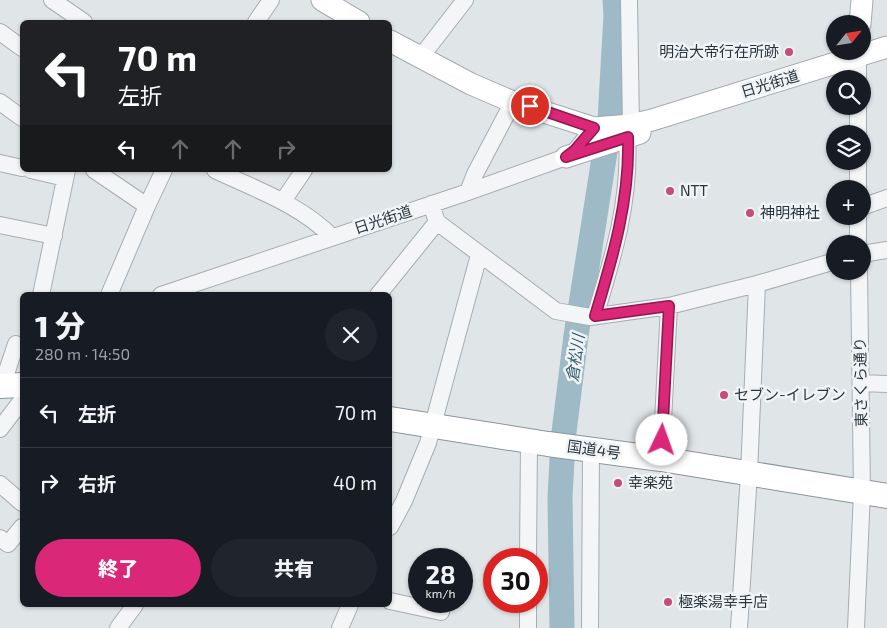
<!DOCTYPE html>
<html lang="ja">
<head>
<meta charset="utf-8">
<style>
  :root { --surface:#171b24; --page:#20242c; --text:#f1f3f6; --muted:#9ea1a6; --line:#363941; --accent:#db2777 }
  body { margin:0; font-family:"Exo 2","Noto Sans JP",sans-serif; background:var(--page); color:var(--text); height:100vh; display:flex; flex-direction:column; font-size:19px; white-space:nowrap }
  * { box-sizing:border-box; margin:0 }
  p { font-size:16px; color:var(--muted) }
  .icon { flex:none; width:28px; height:28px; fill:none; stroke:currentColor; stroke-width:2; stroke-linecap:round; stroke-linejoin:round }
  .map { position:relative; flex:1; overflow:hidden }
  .details { position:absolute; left:20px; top:292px; width:372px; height:315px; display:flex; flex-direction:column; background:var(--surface); border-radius:8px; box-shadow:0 1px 4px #0004 }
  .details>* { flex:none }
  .banner { position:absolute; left:20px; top:20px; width:372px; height:152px; border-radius:8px; box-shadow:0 1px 4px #0004; background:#202124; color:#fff; overflow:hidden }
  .needle { width:32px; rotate:60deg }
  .controls { position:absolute; left:826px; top:15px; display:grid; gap:10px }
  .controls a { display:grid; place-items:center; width:45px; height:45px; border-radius:50%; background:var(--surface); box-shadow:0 1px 4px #0004; font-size:25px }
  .speed { position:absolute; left:408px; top:548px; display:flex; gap:10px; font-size:25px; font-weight:700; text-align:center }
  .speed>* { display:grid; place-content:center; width:65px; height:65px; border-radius:50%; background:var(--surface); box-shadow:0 1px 4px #0004; line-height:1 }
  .speed small { font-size:12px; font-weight:400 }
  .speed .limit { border:8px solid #d22; background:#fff; color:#111 }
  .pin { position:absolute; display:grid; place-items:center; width:42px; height:42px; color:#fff; margin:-21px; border:2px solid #fff; border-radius:50%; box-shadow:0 1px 5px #0007 }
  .me { position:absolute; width:55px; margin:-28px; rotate:3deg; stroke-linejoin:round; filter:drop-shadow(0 0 4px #0008) }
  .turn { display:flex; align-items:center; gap:18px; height:105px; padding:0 15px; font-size:22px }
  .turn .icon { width:65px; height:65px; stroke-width:2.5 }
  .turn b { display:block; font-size:35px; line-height:42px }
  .lanes { display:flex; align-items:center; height:48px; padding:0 15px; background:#0003; justify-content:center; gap:25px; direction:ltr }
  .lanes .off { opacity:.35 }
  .round { display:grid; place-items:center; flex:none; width:52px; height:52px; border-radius:26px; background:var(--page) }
  .summary { display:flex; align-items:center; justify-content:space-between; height:85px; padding:0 15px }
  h1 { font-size:30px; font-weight:800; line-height:38px }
  .button { display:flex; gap:10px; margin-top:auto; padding:10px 15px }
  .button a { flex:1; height:58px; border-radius:30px; background:var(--accent); color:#fff; font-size:20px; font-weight:800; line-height:58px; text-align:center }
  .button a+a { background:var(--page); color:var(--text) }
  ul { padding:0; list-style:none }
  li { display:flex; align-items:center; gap:15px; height:70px; padding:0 15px; border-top:1px solid var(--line) }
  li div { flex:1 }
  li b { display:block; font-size:19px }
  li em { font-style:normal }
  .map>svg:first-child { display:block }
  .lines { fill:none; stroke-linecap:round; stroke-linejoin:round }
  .river { stroke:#9dbac6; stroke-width:25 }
  .minor-casing { stroke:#a6adb2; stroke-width:18 }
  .major-casing { stroke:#a0acb3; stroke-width:23 }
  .highway-casing { stroke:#88969e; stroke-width:26 }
  .minor { stroke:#f3f5f7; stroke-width:16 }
  .major { stroke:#fff; stroke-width:21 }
  .highway { stroke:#fff; stroke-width:24 }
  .route-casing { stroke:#8e194d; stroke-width:12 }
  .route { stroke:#db2777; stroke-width:9 }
  .poi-dot { fill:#c74c78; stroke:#f0f4f6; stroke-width:2 }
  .labels { text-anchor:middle; stroke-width:5; stroke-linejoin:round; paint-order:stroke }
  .poi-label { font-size:15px; fill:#2a363f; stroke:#f0f4f6; text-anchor:start }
  .street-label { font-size:15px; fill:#2a363f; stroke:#f0f4f6 }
  .water-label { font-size:16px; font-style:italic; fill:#365d71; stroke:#f0f4f6 }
</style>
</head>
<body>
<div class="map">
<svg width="887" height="628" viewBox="0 0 887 628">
  <rect width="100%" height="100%" fill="#e0e5e8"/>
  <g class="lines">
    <path class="river" d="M562 628 560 498 563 440 576 336 610 120 616 15 615 0"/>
    <defs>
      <path id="minor" d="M52 0 84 22
        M629 0 631 125
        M256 22 271 0
        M0 32 22 48
        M858 57V79
        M420 58 465 0
        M0 102 22 118
        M858 134V106
        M0 163 22 168
        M31 170 65 178
        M94 170 147 206
        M215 170C255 189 301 205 332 237
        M858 189V161
        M468 192 475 174 513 102
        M283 201 304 170
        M431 204 437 222 556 311 590 317 669 306 757 284 835 261
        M862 207 887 198
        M858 216V244
        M0 225 54 236
        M862 254 887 250
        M41 295 67 170
        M109 295 147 206 164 170
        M161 295 468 192 566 157 575 151 594 128
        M378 295 437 222
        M595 316C613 258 631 199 627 137
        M861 383 887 384
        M2 386 16 344
        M0 429 22 400
        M661 459 669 306
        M0 484 22 503
        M390 527 404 501 428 443 479 255
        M0 538 8 544 22 527
        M528 559 529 441
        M390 601 441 612
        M118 628 135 605
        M340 628 350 605
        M528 628V601
        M590 628 591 450
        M739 628 749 474 757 284
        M856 628 862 492 859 271"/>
      <path id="major" d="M322 0 359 22
        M860 24 862 0
        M390 41 471 84 513 102 594 128 631 125 652 120 887 47
        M566 157 640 133"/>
      <path id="highway" d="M0 386 22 385
        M390 419 548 444 661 459 887 496"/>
    </defs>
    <use href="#minor" class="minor-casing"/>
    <use href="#major" class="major-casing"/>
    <use href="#highway" class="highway-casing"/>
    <use href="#minor" class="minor"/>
    <use href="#major" class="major"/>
    <use href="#highway" class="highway"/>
  </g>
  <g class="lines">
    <defs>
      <path id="route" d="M530 106 594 128 575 150 566 157 628 137C630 199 613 257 595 316L669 306 662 440"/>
    </defs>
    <use href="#route" class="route-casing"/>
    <use href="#route" class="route"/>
  </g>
  <g class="poi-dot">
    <circle cx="789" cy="52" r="5"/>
    <circle cx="670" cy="191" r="5"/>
    <circle cx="750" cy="213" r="5"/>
    <circle cx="724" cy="395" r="5"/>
    <circle cx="618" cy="483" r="5"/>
    <circle cx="668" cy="602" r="5"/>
  </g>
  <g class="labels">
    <g class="poi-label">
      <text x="779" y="57" text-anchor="end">明治大帝行在所跡</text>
      <text x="680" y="196">NTT</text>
      <text x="760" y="218">神明神社</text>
      <text x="734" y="400">セブン-イレブン</text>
      <text x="628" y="488">幸楽苑</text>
      <text x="678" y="607">極楽湯幸手店</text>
    </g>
    <g class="street-label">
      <text transform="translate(770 84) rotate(-17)" y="5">日光街道</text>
      <text transform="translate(383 220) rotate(-18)" y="5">日光街道</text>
      <text transform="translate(861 382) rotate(-91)" y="5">東さくら通り</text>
      <text transform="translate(594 450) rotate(8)" y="5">国道4号</text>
    </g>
    <g class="water-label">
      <text transform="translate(575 358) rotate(-82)" y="6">倉松川</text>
    </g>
  </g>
</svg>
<div class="controls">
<a><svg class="needle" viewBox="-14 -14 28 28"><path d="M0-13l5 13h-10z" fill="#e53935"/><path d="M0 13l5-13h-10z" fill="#9ea1a6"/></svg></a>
<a><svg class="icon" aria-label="search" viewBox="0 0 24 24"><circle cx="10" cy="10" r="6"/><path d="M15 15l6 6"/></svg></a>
<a><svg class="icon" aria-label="layers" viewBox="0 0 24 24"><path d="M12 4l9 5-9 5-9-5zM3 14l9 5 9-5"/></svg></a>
<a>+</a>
<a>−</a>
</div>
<div class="speed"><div>28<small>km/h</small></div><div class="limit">30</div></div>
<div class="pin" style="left:530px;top:106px;background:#d93025"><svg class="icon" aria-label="arrive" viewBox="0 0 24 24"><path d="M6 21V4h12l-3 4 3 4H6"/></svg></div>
<svg class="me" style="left:662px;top:440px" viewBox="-20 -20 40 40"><circle r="19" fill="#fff"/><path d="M0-13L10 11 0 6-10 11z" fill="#db2777"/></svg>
<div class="banner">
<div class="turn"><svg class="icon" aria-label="left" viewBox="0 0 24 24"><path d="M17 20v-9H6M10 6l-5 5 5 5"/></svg><div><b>70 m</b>左折</div></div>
<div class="lanes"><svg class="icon" aria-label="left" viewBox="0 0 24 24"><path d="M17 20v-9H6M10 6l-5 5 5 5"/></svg><svg class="icon off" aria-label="ahead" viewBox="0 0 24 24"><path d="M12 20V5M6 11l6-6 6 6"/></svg><svg class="icon off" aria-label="ahead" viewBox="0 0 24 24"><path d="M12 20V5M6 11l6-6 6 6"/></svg><svg class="icon off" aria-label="right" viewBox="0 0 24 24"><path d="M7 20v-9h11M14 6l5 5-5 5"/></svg></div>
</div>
<section class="details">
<div class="summary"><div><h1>1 分</h1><p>280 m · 14:50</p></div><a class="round"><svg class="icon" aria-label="close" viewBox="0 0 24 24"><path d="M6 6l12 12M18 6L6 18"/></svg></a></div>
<ul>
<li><svg class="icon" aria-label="left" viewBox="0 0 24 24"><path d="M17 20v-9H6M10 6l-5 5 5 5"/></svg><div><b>左折</b></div><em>70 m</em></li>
<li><svg class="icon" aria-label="right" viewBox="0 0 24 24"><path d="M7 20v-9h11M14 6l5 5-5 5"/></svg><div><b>右折</b></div><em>40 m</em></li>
</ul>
<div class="button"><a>終了</a><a>共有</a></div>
</section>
</div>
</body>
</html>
